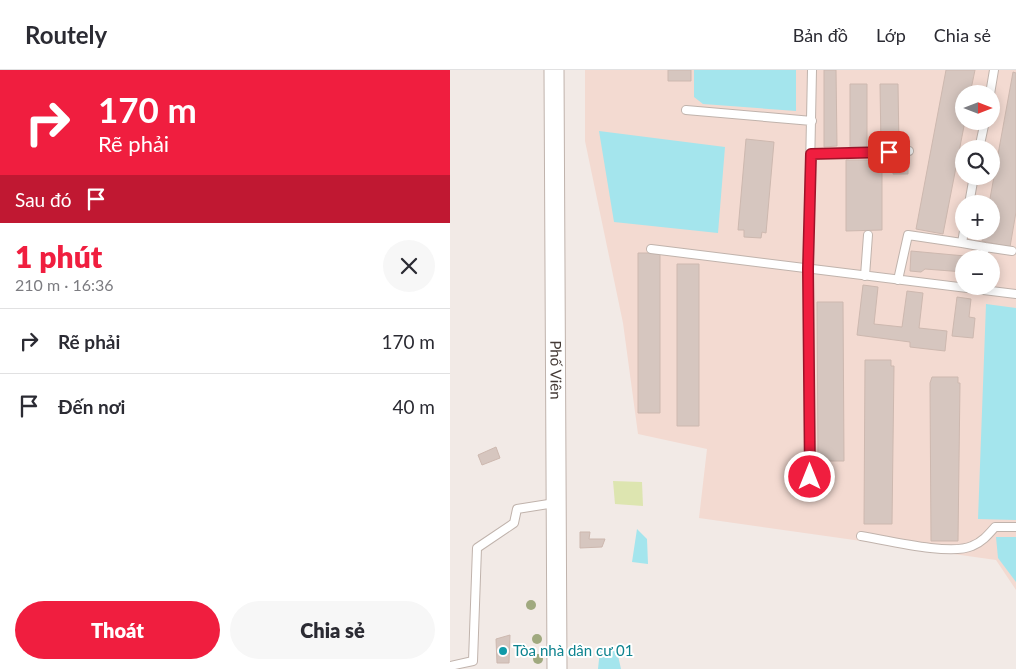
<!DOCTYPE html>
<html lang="vi">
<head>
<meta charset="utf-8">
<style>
  :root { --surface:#fff; --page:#f7f7f7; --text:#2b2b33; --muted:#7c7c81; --line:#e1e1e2; --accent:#f01e3f }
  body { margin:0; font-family:Lato,sans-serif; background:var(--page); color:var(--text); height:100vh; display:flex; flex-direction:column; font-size:19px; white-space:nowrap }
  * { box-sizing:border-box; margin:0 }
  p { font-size:16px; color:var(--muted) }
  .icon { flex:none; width:28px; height:28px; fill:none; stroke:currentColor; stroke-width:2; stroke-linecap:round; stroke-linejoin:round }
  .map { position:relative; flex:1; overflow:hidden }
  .sheet { display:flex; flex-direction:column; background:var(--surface); width:450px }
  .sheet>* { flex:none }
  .banner { background:#f01e3f; color:#fff; overflow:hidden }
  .needle { width:32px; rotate:90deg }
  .fabs { position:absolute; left:505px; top:15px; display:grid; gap:10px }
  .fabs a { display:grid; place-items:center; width:45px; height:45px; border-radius:50%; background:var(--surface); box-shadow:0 2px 12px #0003; font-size:25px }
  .pin { position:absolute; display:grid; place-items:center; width:42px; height:42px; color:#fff; margin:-21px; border-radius:10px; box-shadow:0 2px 8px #0006 }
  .me { position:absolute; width:55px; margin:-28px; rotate:0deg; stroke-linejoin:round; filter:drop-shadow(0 0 4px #0008) }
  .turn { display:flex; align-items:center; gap:18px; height:105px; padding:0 15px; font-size:22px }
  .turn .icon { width:65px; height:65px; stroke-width:2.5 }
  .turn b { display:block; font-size:35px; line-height:42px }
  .then { display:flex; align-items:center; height:48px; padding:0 15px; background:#0003; gap:10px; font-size:19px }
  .round { display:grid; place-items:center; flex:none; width:52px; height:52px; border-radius:26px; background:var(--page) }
  .summary { display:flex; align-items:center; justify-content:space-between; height:85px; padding:0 15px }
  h1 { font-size:30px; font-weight:800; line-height:38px; color:var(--accent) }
  .button { display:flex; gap:10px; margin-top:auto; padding:10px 15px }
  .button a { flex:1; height:58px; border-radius:30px; background:var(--accent); color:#fff; font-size:20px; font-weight:800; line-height:58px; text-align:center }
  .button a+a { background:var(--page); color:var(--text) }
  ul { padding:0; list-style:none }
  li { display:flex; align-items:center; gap:15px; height:65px; padding:0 15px; border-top:1px solid var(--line) }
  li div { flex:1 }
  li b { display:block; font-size:19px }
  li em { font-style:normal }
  header { display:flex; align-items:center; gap:30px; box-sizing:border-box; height:70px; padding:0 25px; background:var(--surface); border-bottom:1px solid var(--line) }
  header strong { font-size:24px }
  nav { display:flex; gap:28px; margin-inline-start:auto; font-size:18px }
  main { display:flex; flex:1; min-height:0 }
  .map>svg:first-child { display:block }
  .commercial { fill:#f3dad1; fill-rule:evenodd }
  .green { fill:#dde5b0 }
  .water { fill:#a4e5ed }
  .building { fill:#d6c6bf; stroke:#cdb8af }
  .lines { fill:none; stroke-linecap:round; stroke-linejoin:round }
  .service-casing { stroke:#c0b3ac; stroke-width:10 }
  .tertiary-casing { stroke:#c0b3ac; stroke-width:21 }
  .service { stroke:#fff; stroke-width:8 }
  .tertiary { stroke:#fff; stroke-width:19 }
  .tree { fill:#a0a97f }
  .route-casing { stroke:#9c1429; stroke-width:12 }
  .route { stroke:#f01e3f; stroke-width:9 }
  .culture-dot { fill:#0f9aa8; stroke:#fff; stroke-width:2 }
  .labels { text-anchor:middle; stroke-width:4; stroke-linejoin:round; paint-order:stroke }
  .street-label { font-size:15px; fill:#443a35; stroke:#fff }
  .culture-label { font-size:15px; fill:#0d838f; stroke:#fff; text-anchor:start }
</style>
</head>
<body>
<header>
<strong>Routely</strong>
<nav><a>Bản đồ</a><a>Lớp</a><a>Chia sẻ</a></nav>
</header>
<main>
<section class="sheet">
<div class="banner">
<div class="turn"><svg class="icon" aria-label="right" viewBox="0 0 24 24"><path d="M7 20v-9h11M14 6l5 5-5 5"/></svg><div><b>170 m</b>Rẽ phải</div></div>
<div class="then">Sau đó<svg class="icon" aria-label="arrive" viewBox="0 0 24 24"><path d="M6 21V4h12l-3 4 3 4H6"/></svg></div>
</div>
<div class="summary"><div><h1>1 phút</h1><p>210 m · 16:36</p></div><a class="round"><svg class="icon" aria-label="close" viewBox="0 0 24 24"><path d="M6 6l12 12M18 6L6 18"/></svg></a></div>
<ul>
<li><svg class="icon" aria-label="right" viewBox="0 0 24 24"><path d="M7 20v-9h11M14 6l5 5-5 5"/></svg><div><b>Rẽ phải</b></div><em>170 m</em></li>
<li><svg class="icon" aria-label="arrive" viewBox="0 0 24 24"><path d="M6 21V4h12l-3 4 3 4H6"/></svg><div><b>Đến nơi</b></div><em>40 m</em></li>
</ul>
<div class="button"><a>Thoát</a><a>Chia sẻ</a></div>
</section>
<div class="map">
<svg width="566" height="599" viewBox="0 0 566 599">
  <rect width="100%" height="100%" fill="#f2eae6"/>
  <path class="commercial" d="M135 0H566V520L546 490 249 448 257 379 188 364 173 253 135 71ZM514 24H541V51H514ZM514 79H541V106H514ZM514 134H541V161H514ZM514 189H541V216H514Z"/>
  <path class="green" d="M163 411 192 412 193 436 165 434Z"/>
  <path class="water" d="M244 0H346V41L253 34 244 27Z
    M149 61 275 77 268 163 164 152Z
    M536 234 566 238V450L528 449Z
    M187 459 197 469 198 494 182 492Z
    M546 467H566V512L548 488Z
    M150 580 167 581 171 599H148Z"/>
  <path class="building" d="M218 0H241V11H218Z
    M374 0H386L387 76 374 77Z
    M496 0H525L520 24H514L515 51 493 164 466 159Z
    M563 2 566 3V142L560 177 532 171 534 161H541V134H539Z
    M400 14H417V77H400Z
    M430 14H448L449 78H431Z
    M296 69 324 72 316 163 312 162 311 168 294 167V160H288Z
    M443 85H458V104H443Z
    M396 90H432V160L396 161Z
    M461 181 515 186V188L520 189H514V202L475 199 471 202 460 201Z
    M188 183H210V343H188Z
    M227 194H249V356H227Z
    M413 215 428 217 424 254 452 257 457 221 473 223 469 258 497 261 495 281 460 277V272L407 265Z
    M507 227 521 229 519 247 525 248 523 268 502 266Z
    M367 232H393L394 391H368Z
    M415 290H441V296H444L442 454H414Z
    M482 307H508V313H510L508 471H481L480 313Z
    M46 377 50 388 32 395 28 385Z
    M130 462H140L139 469H155L152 477 130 478Z
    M60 565 59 593H47L46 569Z"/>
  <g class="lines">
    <defs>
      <path id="service" d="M540 24 544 0
        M236 40 362 51
        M529 79 535 51
        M361 84 459 81
        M519 134 524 106
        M514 161 512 173 535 177 533 189
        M535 177 562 181
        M201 179 566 224
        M415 206 418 165
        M448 210 458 165 512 173
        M360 407 358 199 362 0
        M411 466C436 470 500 486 522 476 532 472 538 465 545 457H566
        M0 596 23 591 27 478 64 453 67 439 105 433"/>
      <g id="tertiary">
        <path id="s1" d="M104 0 107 599"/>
      </g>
    </defs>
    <use href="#service" class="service-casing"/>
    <use href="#tertiary" class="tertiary-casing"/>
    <use href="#service" class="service"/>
    <use href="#tertiary" class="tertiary"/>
  </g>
  <g class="tree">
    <circle cx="81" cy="535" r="5"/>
    <circle cx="87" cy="569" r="5"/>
    <circle cx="88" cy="589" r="5"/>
  </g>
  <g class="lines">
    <defs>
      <path id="route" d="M360 407 358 199 361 84 439 82"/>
    </defs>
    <use href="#route" class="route-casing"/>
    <use href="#route" class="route"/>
  </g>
  <circle class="culture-dot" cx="53" cy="581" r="5"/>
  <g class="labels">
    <g class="street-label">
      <text dy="5" stroke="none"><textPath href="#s1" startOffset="300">Phố Viên</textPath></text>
    </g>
    <g class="culture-label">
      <text x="63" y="586">Tòa nhà dân cư 01</text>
    </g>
  </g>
</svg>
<div class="fabs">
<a><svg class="needle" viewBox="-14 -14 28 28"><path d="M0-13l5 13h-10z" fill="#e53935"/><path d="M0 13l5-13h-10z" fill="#7c7c81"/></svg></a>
<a><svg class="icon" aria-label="search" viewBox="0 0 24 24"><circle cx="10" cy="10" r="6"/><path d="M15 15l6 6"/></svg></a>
<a>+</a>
<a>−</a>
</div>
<div class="pin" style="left:439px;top:82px;background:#d93025"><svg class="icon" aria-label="arrive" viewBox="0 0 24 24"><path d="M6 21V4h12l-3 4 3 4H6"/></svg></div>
<svg class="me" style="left:360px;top:407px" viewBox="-20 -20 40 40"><circle r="17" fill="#f01e3f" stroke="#fff" stroke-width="3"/><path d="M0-11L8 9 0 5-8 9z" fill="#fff"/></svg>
</div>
</main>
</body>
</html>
